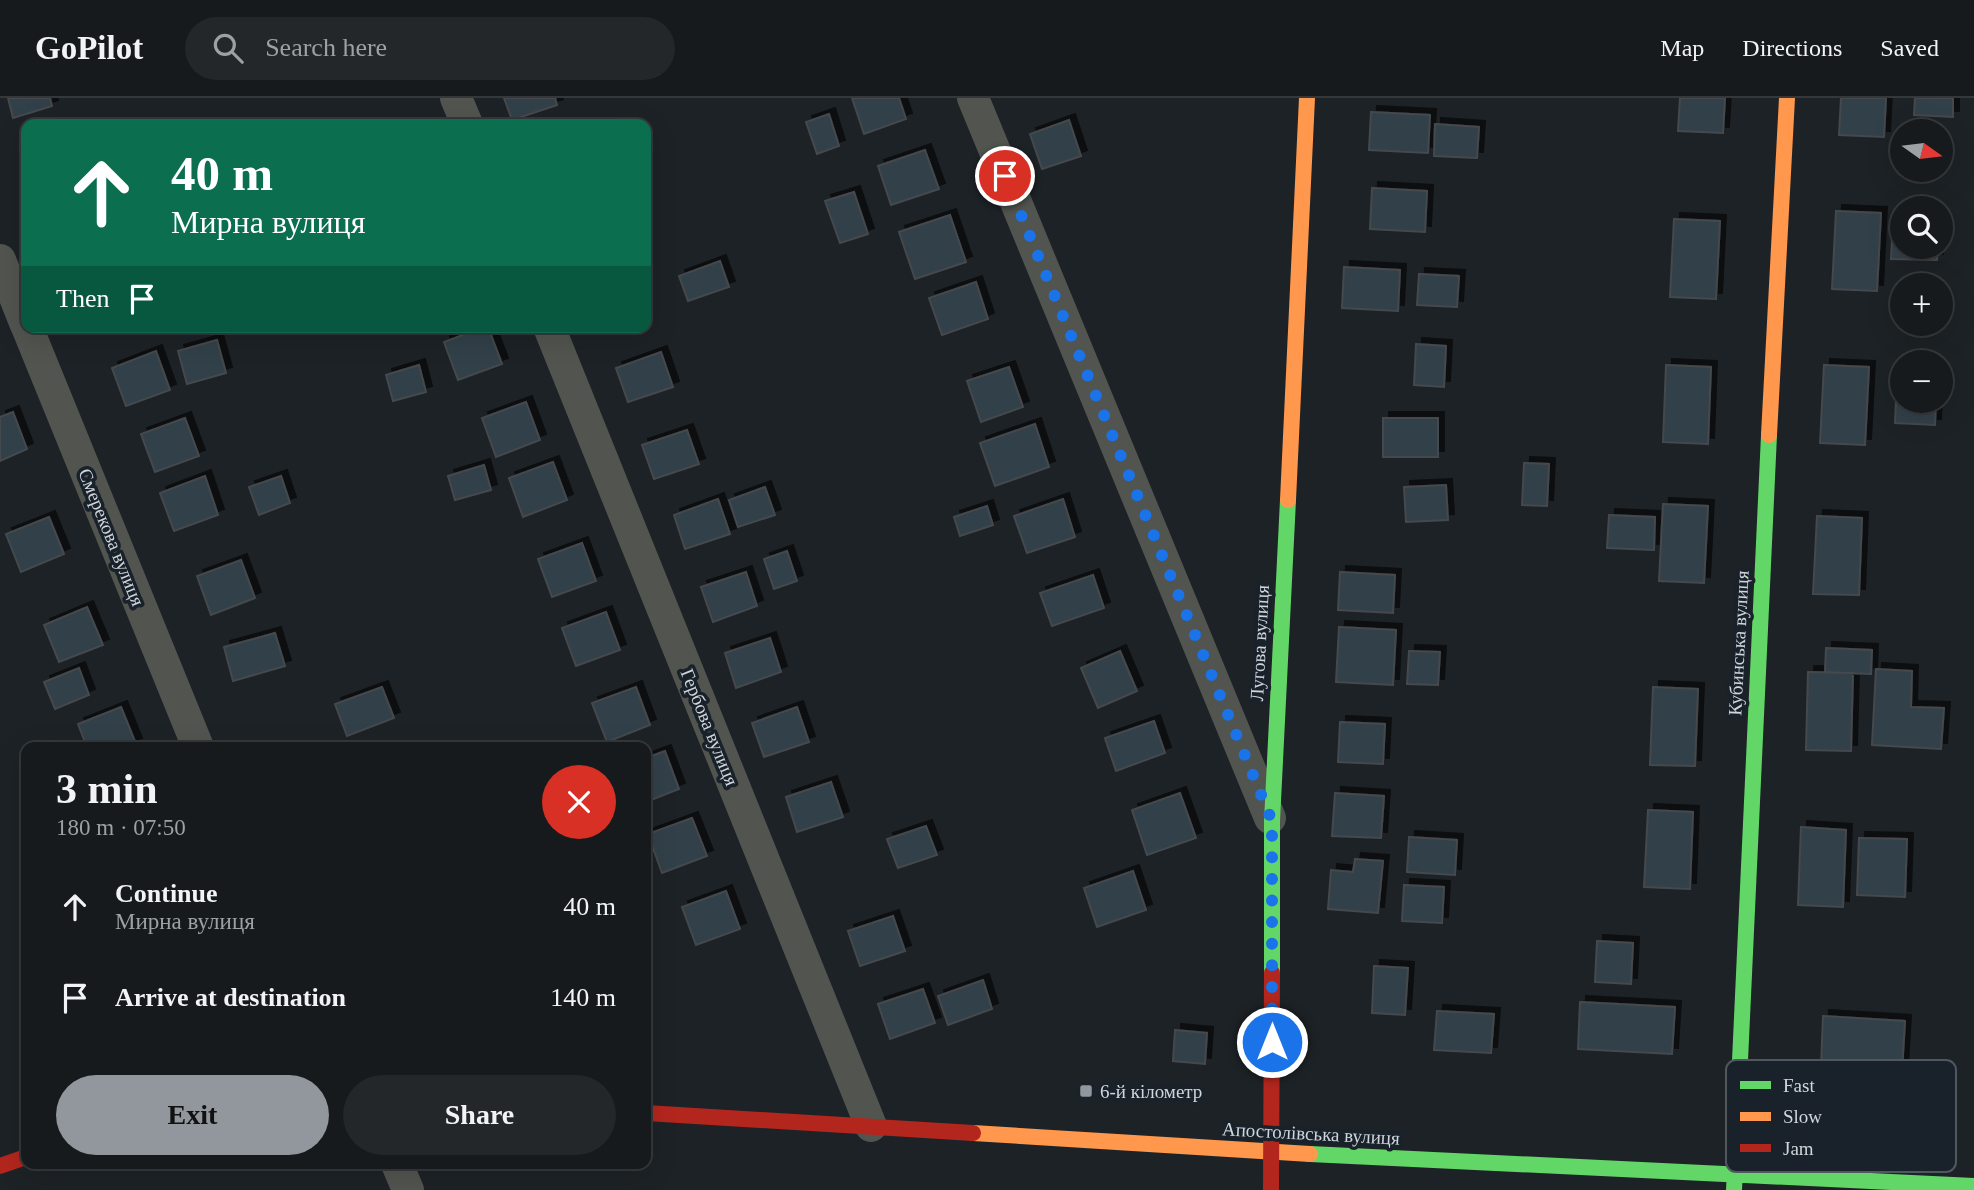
<!DOCTYPE html>
<html lang="en">
<head>
<meta charset="utf-8">
<style>
  :root { --surface:#161a1c; --page:#232729; --text:#f1f3f6; --muted:#9ea1a3; --line:#35383b; --accent:#91979c }
  body { margin:0; font-family:"Times New Roman",serif; background:var(--page); color:var(--text); height:100vh; display:flex; flex-direction:column; font-size:26px; white-space:nowrap }
  * { box-sizing:border-box; margin:0 }
  p { font-size:23px; color:var(--muted) }
  .icon { flex:none; width:38px; height:38px; fill:none; stroke:currentColor; stroke-width:2; stroke-linecap:round; stroke-linejoin:round }
  .map { position:relative; flex:1; overflow:hidden }
  .panel { position:absolute; left:21px; top:644px; width:630px; height:427px; display:flex; flex-direction:column; background:var(--surface); border-radius:14px; box-shadow:0 7px 28px #0002,0 0 0 2px var(--line) }
  .panel>* { flex:none }
  .banner { position:absolute; left:21px; top:21px; width:630px; height:214px; border-radius:14px; box-shadow:0 7px 28px #0002,0 0 0 2px var(--line); background:#0b6e4f; color:#fff; overflow:hidden }
  .needle { width:46px; rotate:104deg }
  .buttons { position:absolute; left:1890px; top:21px; display:grid; gap:14px }
  .buttons a { display:grid; place-items:center; width:63px; height:63px; border-radius:50%; background:var(--surface); box-shadow:0 7px 28px #0002,0 0 0 2px var(--line); font-size:35px }
  .pin { position:absolute; display:grid; place-items:center; width:60px; height:60px; color:#fff; margin:-30px; border:4px solid #fff; border-radius:50%; box-shadow:0 2px 7px #0007 }
  .me { position:absolute; width:77px; margin:-38px; rotate:0deg; stroke-linejoin:round; filter:drop-shadow(0 0 5px #0008) }
  .turn { display:flex; align-items:center; gap:24px; height:147px; padding:0 35px; font-size:32px }
  .turn .icon { width:91px; height:91px; stroke-width:2.5 }
  .turn b { display:block; font-size:49px; line-height:60px }
  .then { display:flex; align-items:center; height:66px; padding:0 35px; background:#0003; gap:14px; font-size:26px }
  .round { display:grid; place-items:center; flex:none; width:74px; height:74px; border-radius:37px; background:var(--page) }
  .head { display:flex; align-items:center; justify-content:space-between; height:119px; padding:0 35px }
  h1 { font-size:42px; font-weight:700; line-height:52px }
  .action { display:flex; gap:14px; margin-top:auto; padding:14px 35px }
  .action a { flex:1; height:80px; border-radius:42px; background:var(--accent); color:#111; font-size:28px; font-weight:700; line-height:80px; text-align:center }
  .action a+a { background:var(--page); color:var(--text) }
  ul { padding:0; list-style:none }
  li { display:flex; align-items:center; gap:21px; height:91px; padding:0 35px }
  li div { flex:1 }
  li b { display:block; font-size:26px }
  li em { font-style:normal }
  header { display:flex; align-items:center; gap:42px; box-sizing:border-box; height:98px; padding:0 35px; background:var(--surface); border-bottom:2px solid var(--line) }
  header strong { font-size:33px }
  nav { display:flex; gap:38px; margin-inline-start:auto; font-size:24px }
  .search { width:490px; height:63px; background:var(--page); display:flex; align-items:center; gap:18px; box-sizing:border-box; padding:0 24px; border-radius:38px; color:var(--muted); font-size:26px }
  .map>svg:first-child { display:block }
  .building { fill:#333f48; stroke:#45494d; stroke-width:2; filter:url(#shadow) }
  .lines { fill:none; stroke-linecap:round; stroke-linejoin:round }
  .street { stroke:#51544f; stroke-width:32 }
  .fast { stroke:#63d668; stroke-width:16 }
  .slow { stroke:#ff974d; stroke-width:16 }
  .jam { stroke:#b3261e; stroke-width:16 }
  .route { stroke:#1a73e8; stroke-width:12; stroke-dasharray:0 21.6 }
  .poi-dot { fill:#91979c; stroke:#19222a; stroke-width:2.5 }
  .labels { text-anchor:middle; stroke-width:7; stroke-linejoin:round; paint-order:stroke }
  .street-label { font-size:19px; fill:#d0d6db; stroke:#19222a }
  .poi-label { font-size:19px; fill:#d0d6db; stroke:#19222a; text-anchor:start }
  .key { fill:#19222a; stroke:#50585f; stroke-width:2 }
  .key-label { font-size:19px; fill:#d0d6db }
</style>
</head>
<body>
<header>
<strong>GoPilot</strong>
<div class="search"><svg class="icon" aria-label="search" viewBox="0 0 24 24"><circle cx="10" cy="10" r="6"/><path d="M15 15l6 6"/></svg>Search here</div>
<nav><a>Map</a><a>Directions</a><a>Saved</a></nav>
</header>
<div class="map">
<svg width="1974" height="1092" viewBox="0 0 1974 1092">
  <defs>
    <filter id="shadow"><feDropShadow dx="6" dy="-6" stdDeviation="0" flood-color="#0009"/></filter>
  </defs>
  <rect width="100%" height="100%" fill="#1d2226"/>
  <path class="building" d="M8 0H50L52 8 13 20Z
    M504 0H555L557 7 512 22Z
    M852 0H899L906 21 864 36Z
    M1680 0H1725L1723 35 1678 33Z
    M1841 0H1886L1884 39 1839 37Z
    M1915 0H1953V19L1914 17Z
    M1371 14 1430 17 1428 55 1369 52Z
    M829 16 839 48 817 56 806 24Z
    M1069 22 1081 58 1042 71 1030 36Z
    M1435 26 1479 29 1477 60 1434 58Z
    M925 52 939 91 891 107 878 68Z
    M1372 90 1427 93 1425 134 1370 131Z
    M854 94 868 136 840 145 825 103Z
    M1836 113 1881 115 1877 193 1832 191Z
    M950 117 966 164 915 181 899 134Z
    M1674 121 1720 123 1716 201 1670 199Z
    M1893 123H1902V149H1938L1937 162 1891 161Z
    M720 163 729 189 688 203 679 178Z
    M1344 169 1400 172 1398 213 1342 210Z
    M1419 176 1459 178 1457 209 1417 207Z
    M976 184 988 221 942 237 929 200Z
    M484 229H488L502 266 458 282 444 244Z
    M217 242 226 275 187 286 178 253Z
    M1416 246 1446 248 1444 289 1414 287Z
    M156 253 170 292 126 308 112 270Z
    M661 254 673 289 628 304 616 270Z
    M419 267 426 294 393 303 386 277Z
    M1666 267 1711 269 1708 346 1663 344Z
    M1824 267 1869 269 1865 347 1820 345Z
    M1009 269 1023 309 981 324 967 283Z
    M1897 280 1902 281V303H1936L1935 327 1895 325Z
    M526 304 540 342 496 359 482 320Z
    M13 314 27 351 0 363V319Z
    M185 320 199 358 155 374 141 336Z
    M1383 320H1438V359H1383Z
    M1035 326 1049 369 995 388 980 345Z
    M687 332 699 366 654 381 642 347Z
    M553 364 567 402 523 419 509 380Z
    M1524 365 1549 366 1547 408 1522 407Z
    M484 367 491 392 455 402 448 378Z
    M205 378 218 417 174 433 160 395Z
    M281 378 290 405 259 417 249 389Z
    M1446 387 1448 422 1406 424 1404 389Z
    M765 389 775 417 738 429 729 402Z
    M718 401 730 436 685 451 674 417Z
    M1063 401 1075 439 1027 455 1014 418Z
    M1663 406 1708 408 1704 485 1659 483Z
    M987 408 993 427 960 438 954 419Z
    M1609 417 1655 419 1654 452 1607 450Z
    M1817 418 1862 420 1859 497 1813 496Z
    M49 419 64 456 21 474 6 436Z
    M582 445 596 483 552 499 538 461Z
    M787 453 797 483 774 491 764 461Z
    M241 462 255 500 211 517 197 478Z
    M746 474 757 508 713 524 701 489Z
    M1340 474 1395 477 1393 515 1338 512Z
    M1093 477 1104 510 1052 528 1040 495Z
    M87 509 103 547 59 564 44 527Z
    M606 514 620 552 576 568 562 530Z
    M1339 529 1396 532 1393 587 1336 584Z
    M275 535 285 568 233 583 224 549Z
    M770 540 781 574 736 590 725 555Z
    M1826 550 1872 552 1871 576 1825 574Z
    M1120 553 1137 593 1098 610 1081 570Z
    M1409 553 1440 554 1438 587 1407 586Z
    M79 570 89 597 55 611 44 584Z
    M1876 571 1912 573 1911 609 1944 610 1941 651 1872 647Z
    M1808 574 1853 575 1851 653 1806 652Z
    M382 589 394 620 347 638 335 606Z
    M636 589 650 627 607 644 592 605Z
    M1653 589 1698 591 1695 668 1650 667Z
    M121 609 136 646 128 649H87L78 626Z
    M797 609 809 644 764 659 752 625Z
    M1154 623 1165 655 1116 673 1105 640Z
    M1340 624 1385 626 1383 666 1338 664Z
    M665 653 679 691 646 704V660Z
    M831 684 843 719 797 734 786 699Z
    M1180 695 1196 740 1147 757 1132 712Z
    M1335 695 1384 698 1381 740 1332 738Z
    M1648 712 1693 714 1690 791 1644 789Z
    M692 720 707 758 662 775 648 736Z
    M926 728 937 757 898 770 887 741Z
    M1801 729 1846 732 1843 809 1798 807Z
    M1409 739 1457 742 1455 777 1407 774Z
    M1859 740 1907 741 1905 799 1857 797Z
    M1355 761 1383 763 1378 815 1328 811 1331 772 1353 774Z
    M1133 773 1146 812 1097 829 1084 790Z
    M1404 787 1444 789 1442 825 1402 823Z
    M726 793 740 831 696 847 682 809Z
    M893 818 905 853 860 868 848 833Z
    M1597 843 1633 845 1631 886 1595 884Z
    M1374 868 1408 870 1405 917 1372 915Z
    M983 882 992 911 948 927 938 898Z
    M923 891 935 925 890 941 878 906Z
    M1580 904 1675 909 1672 956 1578 951Z
    M1437 913 1494 916 1491 955 1434 952Z
    M1823 918 1905 923 1902 973 1821 969Z
    M1175 932 1207 935 1205 966 1173 963Z"/>
  <g class="lines">
    <path class="street" d="M456 0 467 26
      M973 0 1270 720
      M0 162 26 227
      M27 229 198 649
      M549 229 871 1028
      M397 1066 408 1092"/>
    <path class="fast" d="M1272 875V723L1288 402
      M1310 1056 1974 1088
      M1734 1092 1769 337"/>
    <path class="slow" d="M1769 337 1787 0
      M1288 402 1307 0
      M973 1035 1310 1056"/>
    <path class="jam" d="M646 1015 973 1035
      M0 1068 26 1059
      M1271 1092 1272 875"/>
  </g>
  <g class="lines">
    <path class="route" d="M1005 78 1272 723V944"/>
  </g>
  <rect class="poi-dot" x="1079" y="986" width="14" height="14" rx="3.5"/>
  <g class="labels">
    <g class="street-label">
      <text transform="translate(112 439) rotate(68)" y="7">Смерекова вулиця</text>
      <text transform="translate(1259 545) rotate(-87)" y="7">Лугова вулиця</text>
      <text transform="translate(1738 545) rotate(-87)" y="7">Кубинська вулиця</text>
      <text transform="translate(710 629) rotate(68)" y="7">Гербова вулиця</text>
      <text transform="translate(1311 1035) rotate(3)" y="7">Апостолівська вулиця</text>
    </g>
    <g class="poi-label">
      <text x="1100" y="1000">6-й кілометр</text>
    </g>
  </g>
  <rect x="1726" y="962" width="230" height="112" rx="10" class="key"/>
  <rect x="1740" y="983" width="31" height="8" fill="#63d668"/>
  <rect x="1740" y="1014" width="31" height="9" fill="#ff974d"/>
  <rect x="1740" y="1046" width="31" height="8" fill="#b3261e"/>
  <g class="key-label">
    <text x="1783" y="994">Fast</text>
    <text x="1783" y="1025">Slow</text>
    <text x="1783" y="1057">Jam</text>
  </g>
</svg>
<div class="buttons">
<a><svg class="needle" viewBox="-14 -14 28 28"><path d="M0-13l5 13h-10z" fill="#e53935"/><path d="M0 13l5-13h-10z" fill="#9ea1a3"/></svg></a>
<a><svg class="icon" aria-label="search" viewBox="0 0 24 24"><circle cx="10" cy="10" r="6"/><path d="M15 15l6 6"/></svg></a>
<a>+</a>
<a>−</a>
</div>
<div class="pin" style="left:1005px;top:78px;background:#d93025"><svg class="icon" aria-label="arrive" viewBox="0 0 24 24"><path d="M6 21V4h12l-3 4 3 4H6"/></svg></div>
<svg class="me" style="left:1272px;top:944px" viewBox="-20 -20 40 40"><circle r="17" fill="#1a73e8" stroke="#fff" stroke-width="3"/><path d="M0-11L8 9 0 5-8 9z" fill="#fff"/></svg>
<div class="banner">
<div class="turn"><svg class="icon" aria-label="ahead" viewBox="0 0 24 24"><path d="M12 20V5M6 11l6-6 6 6"/></svg><div><b>40 m</b>Мирна вулиця</div></div>
<div class="then">Then<svg class="icon" aria-label="arrive" viewBox="0 0 24 24"><path d="M6 21V4h12l-3 4 3 4H6"/></svg></div>
</div>
<section class="panel">
<div class="head"><div><h1>3 min</h1><p>180 m · 07:50</p></div><a class="round" style="background:#d93025;color:#fff"><svg class="icon" aria-label="close" viewBox="0 0 24 24"><path d="M6 6l12 12M18 6L6 18"/></svg></a></div>
<ul>
<li><svg class="icon" aria-label="ahead" viewBox="0 0 24 24"><path d="M12 20V5M6 11l6-6 6 6"/></svg><div><b>Continue</b><p>Мирна вулиця</p></div><em>40 m</em></li>
<li><svg class="icon" aria-label="arrive" viewBox="0 0 24 24"><path d="M6 21V4h12l-3 4 3 4H6"/></svg><div><b>Arrive at destination</b></div><em>140 m</em></li>
</ul>
<div class="action"><a>Exit</a><a>Share</a></div>
</section>
</div>
</body>
</html>
